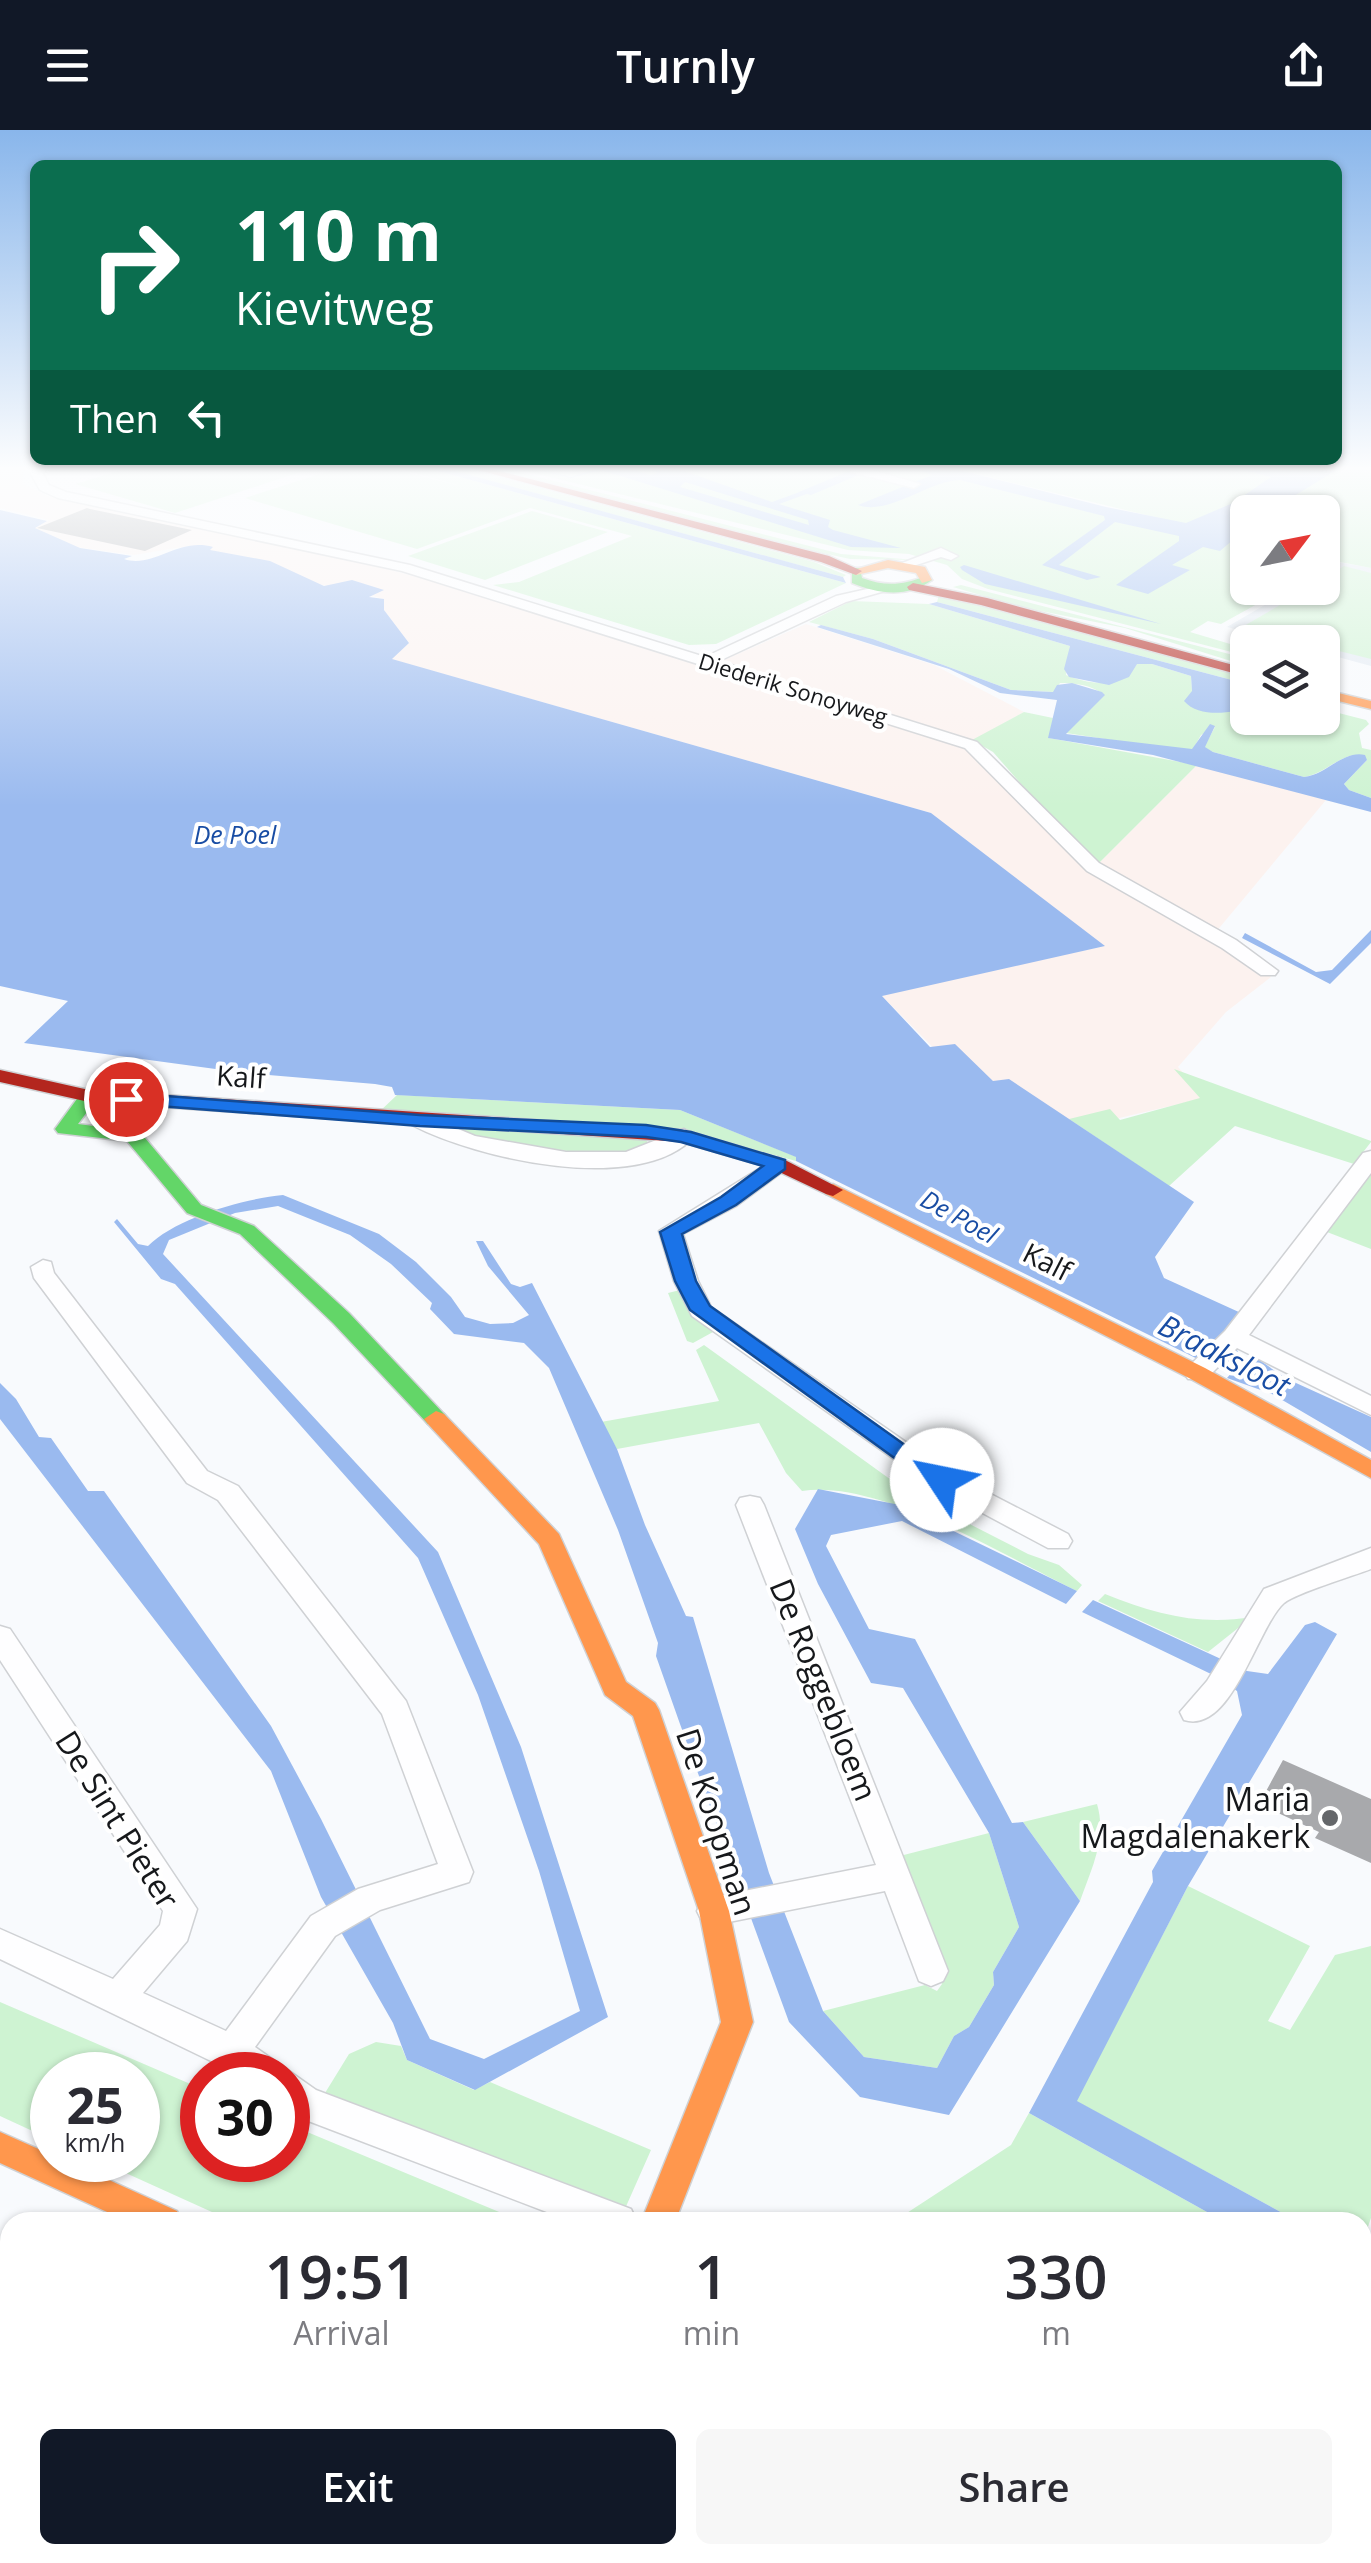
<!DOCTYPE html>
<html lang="en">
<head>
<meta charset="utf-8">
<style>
  :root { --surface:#fff; --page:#f7f7f7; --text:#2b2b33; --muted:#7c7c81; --accent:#111827 }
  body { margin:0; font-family:"Open Sans",sans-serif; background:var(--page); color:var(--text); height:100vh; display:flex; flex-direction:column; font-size:38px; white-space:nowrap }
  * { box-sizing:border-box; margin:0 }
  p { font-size:32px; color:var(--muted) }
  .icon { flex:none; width:55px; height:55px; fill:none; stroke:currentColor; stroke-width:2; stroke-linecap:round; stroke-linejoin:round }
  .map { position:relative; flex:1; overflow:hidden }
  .sheet { position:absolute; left:0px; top:2082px; width:1372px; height:352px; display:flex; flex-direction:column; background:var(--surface); border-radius:30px 30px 0 0; box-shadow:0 2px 8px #0004 }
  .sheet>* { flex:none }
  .hud { position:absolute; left:30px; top:30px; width:1312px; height:305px; border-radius:15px; box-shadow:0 2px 8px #0004; background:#0b6e4f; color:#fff; overflow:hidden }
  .needle { width:65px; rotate:58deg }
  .tools { position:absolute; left:1230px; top:365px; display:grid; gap:20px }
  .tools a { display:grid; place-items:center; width:110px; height:110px; border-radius:15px; background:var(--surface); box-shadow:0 2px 8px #0004; font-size:50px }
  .speed { position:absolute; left:30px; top:1922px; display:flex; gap:20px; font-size:50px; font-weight:700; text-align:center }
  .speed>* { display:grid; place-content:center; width:130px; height:130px; border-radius:50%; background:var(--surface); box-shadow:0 2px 8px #0004; line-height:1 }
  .speed small { font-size:25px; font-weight:400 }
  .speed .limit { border:15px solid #d22; background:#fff; color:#111 }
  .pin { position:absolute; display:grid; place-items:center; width:85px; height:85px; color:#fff; margin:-42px; border:5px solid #fff; border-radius:50%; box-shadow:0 2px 10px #0007 }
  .me { position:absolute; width:110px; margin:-55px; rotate:304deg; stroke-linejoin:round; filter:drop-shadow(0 0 8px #0008) }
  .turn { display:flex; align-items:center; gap:35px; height:210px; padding:0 40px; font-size:45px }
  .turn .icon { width:130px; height:130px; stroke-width:2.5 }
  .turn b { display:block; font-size:70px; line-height:85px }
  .then { display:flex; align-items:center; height:95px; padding:0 40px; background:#0003; gap:20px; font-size:38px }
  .eta { display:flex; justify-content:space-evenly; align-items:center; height:170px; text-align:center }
  .eta b { font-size:60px; font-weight:600; line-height:70px }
  .action { display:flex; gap:20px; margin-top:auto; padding:20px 40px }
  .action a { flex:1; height:115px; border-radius:15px; background:var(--accent); color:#fff; font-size:40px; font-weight:600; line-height:115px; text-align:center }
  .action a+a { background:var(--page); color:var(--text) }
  header { display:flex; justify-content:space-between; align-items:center; height:130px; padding:0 40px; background:var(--accent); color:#fff; font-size:45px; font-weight:600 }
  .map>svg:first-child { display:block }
  .built { fill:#e4ebf3 }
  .industrial { fill:#fcf2ef }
  .green { fill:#cef3d2 }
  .water { fill:#9abaef; fill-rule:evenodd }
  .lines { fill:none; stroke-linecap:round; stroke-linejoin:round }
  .canal { fill:#9abaef; fill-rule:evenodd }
  .building { fill:#a8a9ac }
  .street-casing { stroke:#cfd1d4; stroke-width:3 }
  .fast-casing { stroke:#cfd1d4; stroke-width:3 }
  .slow-casing { stroke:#cfd1d4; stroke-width:3 }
  .jam-casing { stroke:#cfd1d4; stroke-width:3 }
  .street { fill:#fefeff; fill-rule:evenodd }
  .fast { fill:#63d668; fill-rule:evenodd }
  .slow { fill:#ff974d; fill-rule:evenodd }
  .jam { fill:#b3261e; fill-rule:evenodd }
  .route { fill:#1a73e8; stroke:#114b97; stroke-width:2.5 }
  .poi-dot { fill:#65676a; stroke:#fff; stroke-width:4 }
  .labels { text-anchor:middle; stroke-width:8; stroke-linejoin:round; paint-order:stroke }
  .far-street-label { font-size:22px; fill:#16181b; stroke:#fff }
  .far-water-label { font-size:25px; font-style:italic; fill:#194da4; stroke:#fff }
  .street-label { font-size:28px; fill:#16181b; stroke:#fff }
  .water-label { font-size:30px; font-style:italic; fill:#194da4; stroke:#fff }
  .near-street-label { font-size:32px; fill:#16181b; stroke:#fff }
  .near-poi-label { font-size:32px; fill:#16181b; stroke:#fff; text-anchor:end }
</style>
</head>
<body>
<header><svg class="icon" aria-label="menu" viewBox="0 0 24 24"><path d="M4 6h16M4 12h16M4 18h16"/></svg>Turnly<svg class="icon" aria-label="share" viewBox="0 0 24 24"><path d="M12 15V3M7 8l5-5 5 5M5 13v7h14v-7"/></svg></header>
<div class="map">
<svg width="1371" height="2433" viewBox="0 0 1371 2433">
  <rect width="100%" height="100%" fill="#f8fafd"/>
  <path class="built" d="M1338 432 1371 438V536L1323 523 1322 512H1284L1227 497 1294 458H1322L1323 441Z"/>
  <path class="industrial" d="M0 336H34L24 342 23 354 48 366 348 429 444 454 706 538 806 494 934 535 1024 582 965 615 1098 734 1197 635 1326 670 1210 809 1271 847 1226 882 1178 937 1205 968 1025 1010 881 865 1104 816 931 683 391 529 409 513 384 480 383 469 358 461 317 454 188 416 134 425 12 408 49 390 0 378Z"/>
  <path class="green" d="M135 336H319L175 383 75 354Z
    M345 336H382L468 358 389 336H420L846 453 716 514 689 515 493 455 519 452 632 406 530 378 417 419 245 368Z
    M435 336H454L491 345 814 432 846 445 843 447Z
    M481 336H495L841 424 916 430 850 429 750 407Z
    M505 336H915L1171 399 1175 392 943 336H1228L1272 347 1265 354 1293 336H1371V438L1335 431 1323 437 1322 382H1248V458H1286L1221 494 1208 491 1190 502 1247 519V526L988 459 962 449 947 435 909 424 848 420Z
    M532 381 608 402 485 450 408 426Z
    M1344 436 1371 443V529L1323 517 1322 512H1306L1244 496 1309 458H1322L1323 449Z
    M961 455 1237 526 1247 530V536L1125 498 1021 477 953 457Z
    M939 465 1247 547V554L937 472Z
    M851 471 929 474 1070 516 1066 545C1096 557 1116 556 1137 533L1152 534 1191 546 1192 561 1232 566 1247 559 1248 588H1322L1323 579 1366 590 1369 594 1359 603 1362 618 1371 620V668L1349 660 1344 654 1367 630C1352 613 1325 645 1304 647L1213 622 1204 617 1215 597 1201 605 1193 619 1177 620 1066 603 1104 565C1092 555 1076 553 1060 553L1054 562 1011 560 873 509 809 492Z
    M1024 582 1053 588 1049 608 1197 635 1098 734 1044 680 993 622 972 610Z
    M1174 939 1371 1011V1012L1354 1034 1235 996 1169 1056 1069 989 1110 979 1120 990 1200 968Z
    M397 965 680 980 797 1027 796 1031 744 1017 378 983Z
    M442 995 645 1008 648 1013 642 1021C573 1026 507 1017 442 995Z
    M1371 1044V1119L1327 1102Z
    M680 1160 693 1186 713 1202 693 1213 687 1211 668 1163Z
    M704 1215 894 1352 908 1342 922 1349 908 1361 913 1365 1028 1424 1059 1435 1082 1455 1077 1461C1007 1427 879 1349 802 1361L786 1343 759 1293 617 1319 601 1292 719 1271 696 1220Z
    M1105 1464C1154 1484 1200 1496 1252 1487L1208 1522 1098 1471Z
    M1097 1674C1107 1708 1092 1738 1080 1771L1023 1692Z
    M989 1703 1019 1797 993 1842 994 1855 969 1897 954 1906 937 1938 864 1927 823 1881 925 1855 937 1861 942 1854 896 1727Z
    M1188 1756 1310 1816 1268 1891 1290 1900 1335 1825 1371 1816V2088L1363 2111 1362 2092H1299L1076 1971Z
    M0 1872 202 1959V2030H288V1994L523 2092H234L97 2030H138V1945H52V2010L0 1986Z
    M376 1912 401 1916 407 1930 474 1960 490 1952 651 2020 624 2081 325 1963 349 1924Z
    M1029 1983 1225 2092H893L1011 2015Z
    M1363 2371 1371 2376V2433H1044L1020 2425H1362Z"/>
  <path class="water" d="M420 336H437L843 447 846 453Z
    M523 336 571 347 596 339 589 336H621L651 345 658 343 646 336H670L772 372 841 347 848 349 779 374 830 390 828 397 833 400 901 418 851 417 601 340 571 348ZM685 352 808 390 809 395 680 357Z
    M908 336H943L1106 377 1186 393 1233 373 1271 347 1228 336H1343L1268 382H1248L1247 398 1220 421 1203 417 1172 435 1190 440 1148 464 1116 455 1179 411V406L1115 392 1059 435 1101 447 1087 450 1042 435 1105 390 1104 386 960 350C927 351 889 386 858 375L932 345Z
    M0 380 47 391 35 398 80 418 132 426 124 429C153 439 178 407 213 417L210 420 270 431 324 456 352 450 384 460 369 467 384 469V480L409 513 392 529 931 683 1105 816 882 866 930 917 955 914 993 951 1009 949 1194 1072 1155 1127 1164 1148 1241 1183 1217 1210 1238 1221 1234 1226 1244 1230 1251 1224 1285 1248 1371 1287V1322L1272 1264 1227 1248 1233 1241 1222 1236 1218 1239 796 1031V1027L680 980 395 965 392 957 375 954 245 943 24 913 68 871 0 856Z
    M964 435 1161 494 985 454 962 440 960 437Z
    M937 472 1247 554V559L1233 566 1240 569 1235 581C1219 584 1196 585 1184 571L1192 561 1191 546 1152 534H1137L1129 547 1109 555 1069 547 1064 539 1070 516 929 474Z
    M821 495 873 509 1011 560 1053 562 1057 555 1072 553 1102 562 1105 565 1066 604 1192 619 1210 594 1215 596 1205 617 1213 622 1304 647C1326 645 1343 620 1365 625L1367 630 1344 654 1349 660 1371 668V682L1153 625 1048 608 1057 570 1000 563 949 539 817 497Z
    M1371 800V813L1330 854 1242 808 1245 803 1316 842 1332 840Z
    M283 1065 379 1104 416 1132 451 1167 465 1187 490 1194 513 1193 529 1185 488 1136 476 1111H483L511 1154 520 1157 532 1153 617 1319 645 1395 686 1486 693 1487 769 1743 823 1881 864 1927 937 1938 954 1906 969 1897 994 1855 993 1842 1019 1797 989 1703 903 1558 871 1553 818 1454 795 1399 818 1359 900 1375 1077 1461 1066 1474 902 1391 831 1405 826 1416 869 1499 915 1509 1012 1693 1023 1692 1080 1771 949 1985 860 1967 789 1892 680 1594 656 1526 658 1513 618 1400 549 1238 524 1213 454 1204 430 1179 432 1173 391 1134 350 1105 278 1076 235 1083 169 1110 163 1124 438 1422 521 1617 608 1887 475 1960 407 1930 393 1893 321 1767 271 1641 0 1289V1253L16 1269 39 1307 51 1308 88 1361H104L271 1596 321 1689 430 1909 484 1929 580 1881 539 1741 478 1565 418 1428 175 1154 161 1149 114 1092 117 1089 138 1114 148 1116C176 1088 243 1069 283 1065Z
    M1093 1470 1247 1541 1268 1544 1305 1495 1315 1492 1337 1504 1188 1756 1077 1971 1299 2092H1225L1029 1983 1153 1752 1152 1741 1242 1585 1237 1561 1211 1544 1082 1482Z"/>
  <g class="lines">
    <path class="canal" d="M861 336H880L811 365 799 362Z"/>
  </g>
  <path class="building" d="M87 378 90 379 192 400 145 421 37 398Z
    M1283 1630 1371 1669V1733L1315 1708 1319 1702 1259 1674Z"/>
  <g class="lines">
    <defs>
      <path id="street" d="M38 336H50L43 344 49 355 66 362 410 435 705 527 836 466 885 455V461L846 472 719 531 977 612 1099 733 1236 810 1278 841 1275 845H1261L1222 818 1087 741 965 618 402 441 58 368 40 360 31 344Z
        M851 336H859L920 354 914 358 851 342Z
        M941 418 958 426 951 430 941 427 904 439 897 435Z
        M420 983 475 1006 566 1022H626L684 999 695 1006C640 1067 475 1028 412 995L409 990 412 985Z
        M1371 1021V1043L1249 1205 1371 1266V1285L1237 1218 1206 1249H1188L1184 1243 1188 1237 1225 1201 1363 1023Z
        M778 1027 789 1034 786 1039 736 1076 683 1104 698 1151 711 1177 952 1344 1068 1404 1072 1411 1068 1418H1048L932 1356 692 1186 674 1151 659 1101Z
        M43 1130 51 1132 54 1143 207 1341 238 1356 406 1571 473 1742 469 1752 380 1780 335 1806 255 1917 316 1960 631 2079 637 2092H573L290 1984 288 1945H240L0 1829V1799L113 1849 160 1795 163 1781 0 1530V1496L10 1499 197 1779 187 1811 143 1863 226 1901 311 1786 358 1759 438 1734 382 1584 218 1370 187 1353 34 1148 31 1137Z
        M750 1366 760 1368 764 1375 948 1841 943 1851 931 1856 919 1851 885 1761 714 1795 702 1791 697 1781 702 1771 714 1767 876 1735 736 1375 740 1368Z
        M1371 1418V1439C1353 1446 1296 1463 1284 1473 1257 1497 1232 1605 1184 1590L1180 1582 1207 1551 1264 1459Z
        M0 2125 10 2129V2169L0 2165Z
        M1362 2283 1371 2286V2328L1362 2325Z
        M334 2425H377L374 2433H331Z
        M508 2425H567L570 2433H511Z"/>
      <path id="fast" d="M852 438H860L862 448C886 457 903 455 926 446L932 450C908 468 878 464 852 453Z
        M89 960 99 966 78 994 140 1002 201 1075 254 1096 349 1183 444 1284 448 1289 444 1294H428L333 1193 240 1104 187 1083 127 1011 58 1003 55 999 58 995 82 962Z"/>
      <path id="slow" d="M888 430 925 437 932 450 922 453 916 443 888 438 856 445 850 441Z
        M1322 559 1371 571V579L1322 567Z
        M833 1054 1205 1238 1371 1330V1348L1189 1248 826 1064 823 1060Z
        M436 1281 444 1284 559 1404 626 1552 655 1573 659 1580 729 1781 753 1892 675 2092H641L721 1892 699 1781 633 1586 605 1565 602 1558 539 1414 428 1294 424 1289Z
        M0 2002 52 2025V2030H65L177 2081 182 2092H129L0 2033Z
        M902 2425H958L961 2433H905Z"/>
      <path id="jam" d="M463 336H480L829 426 862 441 856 445 821 432Z
        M913 453 987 468 1248 539V547L981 475 909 460 907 457Z
        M0 940 89 960 684 1000 785 1030 843 1060 833 1066 826 1064 771 1038 682 1012 89 972 0 952Z"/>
    </defs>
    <use href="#street" class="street-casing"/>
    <use href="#fast" class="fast-casing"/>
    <use href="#slow" class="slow-casing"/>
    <use href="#jam" class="jam-casing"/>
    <use href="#street" class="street"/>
    <use href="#fast" class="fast"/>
    <use href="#slow" class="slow"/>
    <use href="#jam" class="jam"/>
  </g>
  <linearGradient id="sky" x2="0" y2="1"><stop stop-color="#89b6eb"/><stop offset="0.5" stop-color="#fcfdfe"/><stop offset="1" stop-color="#fcfdfe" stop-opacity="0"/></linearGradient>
  <rect width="1371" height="676" fill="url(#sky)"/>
  <path class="route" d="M126 963 420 985 646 995 691 1002 785 1030V1039L736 1075 682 1104 696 1151 710 1176 954 1350 950 1356H933L690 1180 675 1151 660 1102 721 1067 763 1036 681 1012 646 1007 420 996 119 973V965Z"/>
  <circle class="poi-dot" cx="1330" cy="1688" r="10"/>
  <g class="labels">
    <g class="far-street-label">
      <text transform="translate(793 559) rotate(17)" y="8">Diederik Sonoyweg</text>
    </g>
    <g class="far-water-label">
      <text x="235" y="714">De Poel</text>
      <text transform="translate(959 1087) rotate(29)" y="9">De Poel</text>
    </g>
    <g class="street-label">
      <text transform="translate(241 947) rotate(4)" y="10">Kalf</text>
      <text transform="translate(1047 1132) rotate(27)" y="10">Kalf</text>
    </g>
    <g class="water-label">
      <text transform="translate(1224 1226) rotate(27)" y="10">Braaksloot</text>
    </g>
    <g class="near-street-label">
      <text transform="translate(823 1560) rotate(68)" y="11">De Roggebloem</text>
      <text transform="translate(117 1690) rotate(58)" y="11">De Sint Pieter</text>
      <text transform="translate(716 1692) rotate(72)" y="11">De Koopman</text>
    </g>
    <g class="near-poi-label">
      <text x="1310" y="1681">Maria<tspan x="1310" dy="37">Magdalenakerk</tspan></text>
    </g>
  </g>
</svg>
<div class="tools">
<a><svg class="needle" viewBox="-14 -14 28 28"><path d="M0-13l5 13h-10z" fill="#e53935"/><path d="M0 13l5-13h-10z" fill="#7c7c81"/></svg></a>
<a><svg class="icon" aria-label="layers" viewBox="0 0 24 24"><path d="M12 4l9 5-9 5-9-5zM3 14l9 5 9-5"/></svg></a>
</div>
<div class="speed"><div>25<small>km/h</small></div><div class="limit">30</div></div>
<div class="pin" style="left:126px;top:969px;background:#d93025"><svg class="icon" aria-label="arrive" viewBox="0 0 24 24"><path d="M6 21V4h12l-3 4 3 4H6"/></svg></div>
<svg class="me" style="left:942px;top:1350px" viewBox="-20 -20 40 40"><circle r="19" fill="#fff"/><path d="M0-13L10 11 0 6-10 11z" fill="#1a73e8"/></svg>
<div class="hud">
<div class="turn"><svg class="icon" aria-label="right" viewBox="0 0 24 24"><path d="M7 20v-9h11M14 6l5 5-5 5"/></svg><div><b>110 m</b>Kievitweg</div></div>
<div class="then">Then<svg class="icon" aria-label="left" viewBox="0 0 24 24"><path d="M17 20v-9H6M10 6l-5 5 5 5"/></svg></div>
</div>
<section class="sheet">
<div class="eta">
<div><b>19:51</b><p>Arrival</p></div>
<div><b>1</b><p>min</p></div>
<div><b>330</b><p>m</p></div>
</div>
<div class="action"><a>Exit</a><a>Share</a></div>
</section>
</div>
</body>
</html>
